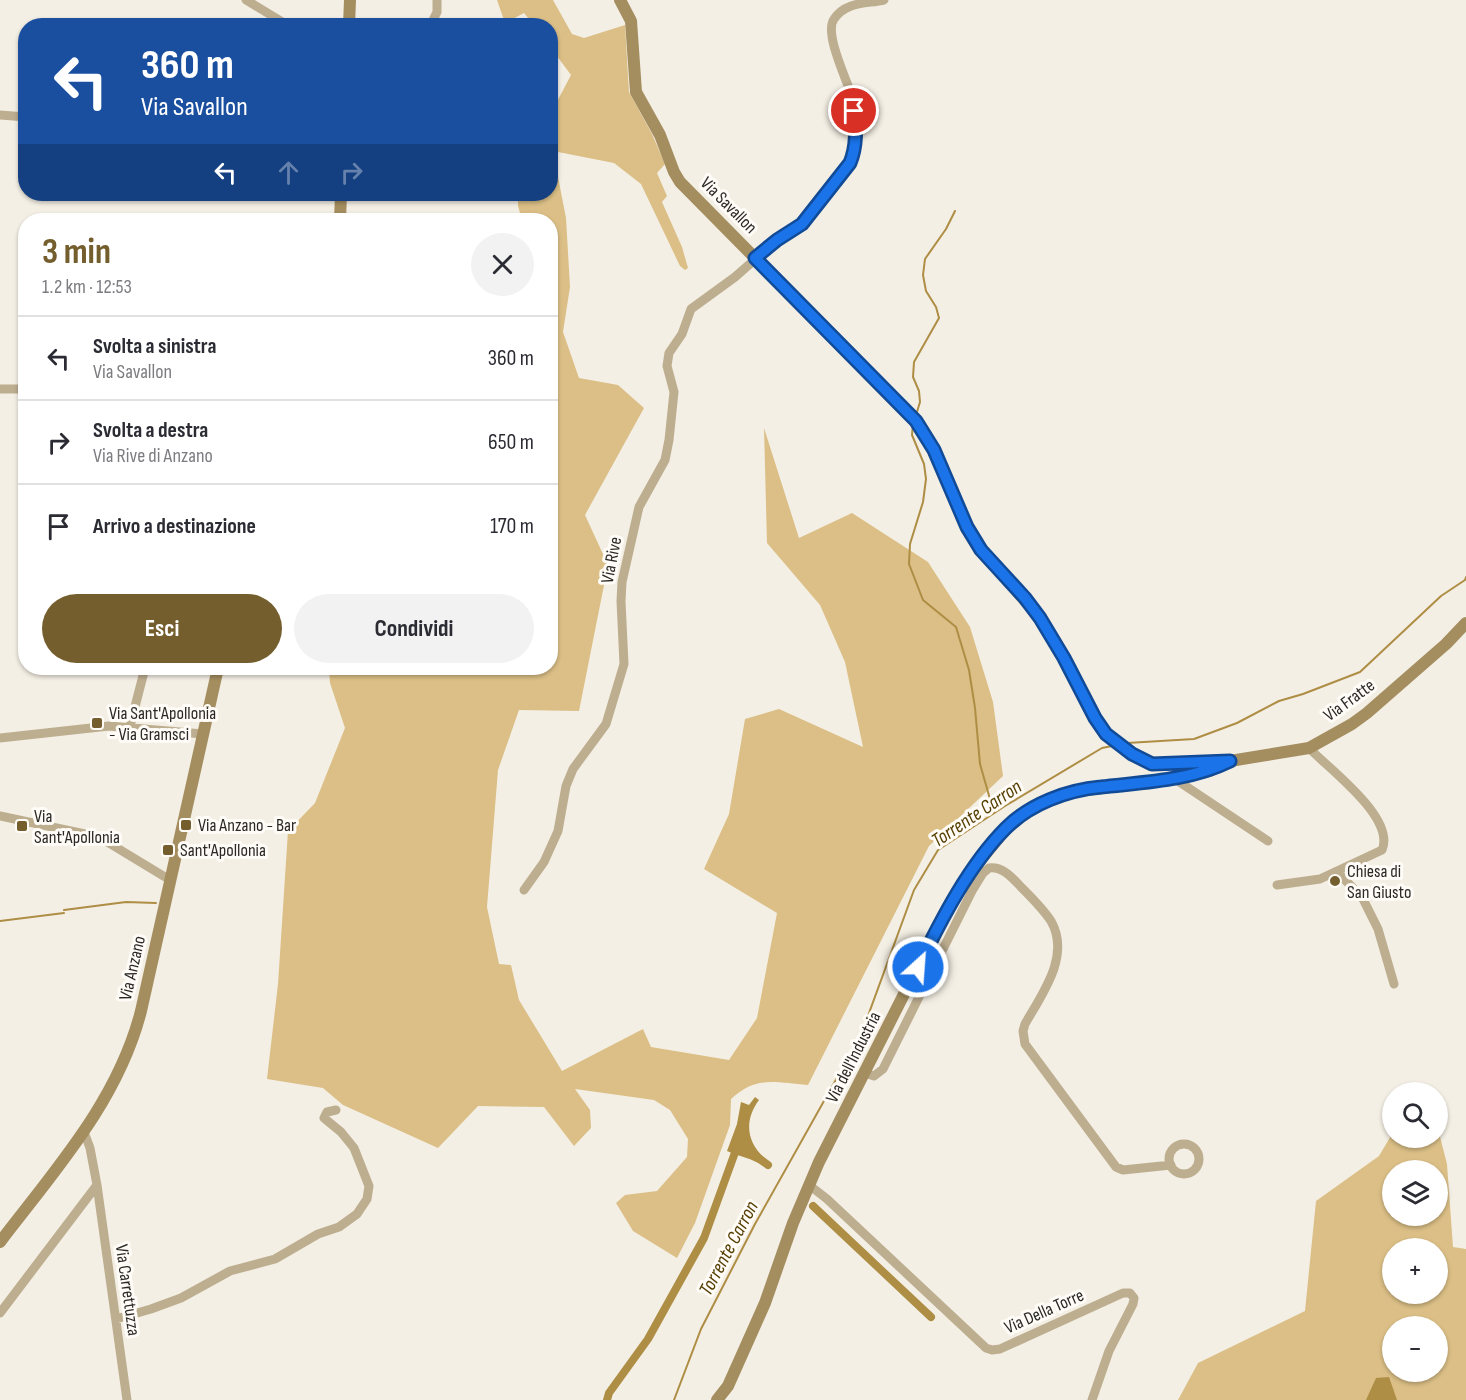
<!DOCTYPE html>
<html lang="it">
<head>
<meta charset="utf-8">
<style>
  :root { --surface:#fff; --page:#f2f2f3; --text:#2b2b33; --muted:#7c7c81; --line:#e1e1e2; --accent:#745e2d }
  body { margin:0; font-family:"Sofia Sans Condensed",sans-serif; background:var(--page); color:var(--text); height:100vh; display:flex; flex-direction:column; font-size:22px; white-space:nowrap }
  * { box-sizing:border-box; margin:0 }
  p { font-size:20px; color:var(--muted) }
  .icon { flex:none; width:33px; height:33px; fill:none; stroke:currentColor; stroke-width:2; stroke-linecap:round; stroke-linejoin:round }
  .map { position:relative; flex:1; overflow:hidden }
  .details { position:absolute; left:18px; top:213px; width:540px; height:462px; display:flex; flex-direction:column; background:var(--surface); border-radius:24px; box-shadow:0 2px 4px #0004 }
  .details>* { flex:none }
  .banner { position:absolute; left:18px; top:18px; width:540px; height:183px; border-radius:24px; box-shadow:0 2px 4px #0004; background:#1a4fa0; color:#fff; overflow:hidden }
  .controls { position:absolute; left:1382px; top:1082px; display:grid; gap:12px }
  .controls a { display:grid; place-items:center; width:66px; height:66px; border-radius:50%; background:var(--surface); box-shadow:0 2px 4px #0004; font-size:30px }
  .pin { position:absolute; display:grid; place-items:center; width:51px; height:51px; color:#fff; margin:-26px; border:3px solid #fff; border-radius:50%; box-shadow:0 2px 6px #0007 }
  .me { position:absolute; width:66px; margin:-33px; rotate:26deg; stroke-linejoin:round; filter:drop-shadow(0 0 4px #0008) }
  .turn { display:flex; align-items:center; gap:21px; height:126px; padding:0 24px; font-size:27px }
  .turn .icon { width:78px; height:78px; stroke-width:2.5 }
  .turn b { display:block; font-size:42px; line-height:51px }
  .lanes { display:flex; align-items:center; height:57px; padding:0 24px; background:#0003; justify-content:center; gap:30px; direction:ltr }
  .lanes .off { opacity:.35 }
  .round { display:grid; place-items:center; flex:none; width:63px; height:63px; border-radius:32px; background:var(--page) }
  .headline { display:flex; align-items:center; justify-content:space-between; height:102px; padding:0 24px }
  h1 { font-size:36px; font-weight:700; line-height:45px; color:var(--accent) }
  .primary-button { display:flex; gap:12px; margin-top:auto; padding:12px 24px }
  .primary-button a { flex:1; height:69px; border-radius:36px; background:var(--accent); color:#fff; font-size:24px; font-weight:700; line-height:69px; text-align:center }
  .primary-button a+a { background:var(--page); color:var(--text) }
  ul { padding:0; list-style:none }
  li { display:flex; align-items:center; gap:18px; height:84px; padding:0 24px; border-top:2px solid var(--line) }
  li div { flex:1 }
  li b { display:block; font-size:22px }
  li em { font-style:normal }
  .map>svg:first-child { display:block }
  .green { fill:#dbbf86; fill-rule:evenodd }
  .water { fill:#ae8d44 }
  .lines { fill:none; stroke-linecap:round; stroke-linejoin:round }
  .stream { stroke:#ae8d44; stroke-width:2 }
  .canal { stroke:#ae8d44; stroke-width:8 }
  .street { stroke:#bdae90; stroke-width:9 }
  .secondary { stroke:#a48e60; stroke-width:12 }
  .route-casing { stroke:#114b97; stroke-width:15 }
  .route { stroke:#1a73e8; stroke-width:10 }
  .poi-dot { fill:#745e2d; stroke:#fffcf8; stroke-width:2 }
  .labels { text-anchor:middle; stroke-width:6; stroke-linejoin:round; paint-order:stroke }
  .street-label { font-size:18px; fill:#2b2925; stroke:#fffcf8 }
  .poi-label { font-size:18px; fill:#2b2925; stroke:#fffcf8; text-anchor:start }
  .water-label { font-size:20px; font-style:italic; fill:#553e00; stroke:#fffcf8 }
</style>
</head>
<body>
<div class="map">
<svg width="1466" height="1400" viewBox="0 0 1466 1400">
  <rect width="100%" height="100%" fill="#f4efe4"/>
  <path class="green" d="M497 0H553L572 34 584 38 625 25 629 92 652 134 665 164 657 173 667 196 662 202 682 247 688 268 685 270 680 266 641 184 614 163 553 151 566 218 570 287 563 332 579 378 618 385 644 408 585 515 608 565 579 711 519 710 498 770 487 907 499 964 511 965 519 1000 562 1071 643 1029 651 1047 729 1060 757 1018 777 913 704 869 729 814 745 719 779 709 863 747 845 662 820 605 767 543 764 428 799 538 852 513 928 562 970 627 993 702 1003 776 929 846 808 1085C775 1083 757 1075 731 1099L730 1125 695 1223 677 1258 633 1231 616 1203 625 1195 657 1191 687 1157 688 1139 670 1110 654 1100 575 1089 590 1110 591 1128 574 1146 544 1107 478 1106 438 1148 343 1105 323 1088 267 1079 278 984 288 831 315 803 345 728 330 683 329 668H550V220H522L518 206V194H550L551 113 571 75 551 48 550 26 534 25 524 13 505 23Z
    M1437 1125 1447 1164 1453 1247 1466 1249V1400H1178L1198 1363 1305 1311 1316 1201 1379 1156 1392 1134V1137H1437ZM1392 1170H1437V1215H1392ZM1392 1248H1437V1293H1392ZM1392 1326H1437V1371H1392Z"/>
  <path class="water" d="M755 1097 759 1100C744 1120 746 1143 766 1159L763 1166C752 1158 740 1157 727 1151L737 1124 741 1102 749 1105Z
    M1389 1377 1397 1400H1366L1376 1378Z"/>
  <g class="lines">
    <path class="stream" d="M916 415 920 402 919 391 913 377 914 362 939 318 936 307 926 291 923 275 925 259 946 229 955 211
      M913 424 912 435 924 464 926 479 923 502 910 544 909 564 923 600 956 627 969 670 975 708 980 764 994 813
      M1127 743 1194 739 1237 723 1279 701 1303 694 1360 672 1441 596 1465 580 1466 577
      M64 910 126 902 156 903
      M0 921 64 913
      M674 1400 701 1329 755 1224 861 1035 914 890 938 850 1005 806 1102 748 1112 746"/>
    <path class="canal" d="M757 1157 768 1165
      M813 1206 931 1317
      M607 1400 609 1393 648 1339 704 1238 737 1147"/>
    <path class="street" d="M246 0 289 26
      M430 26 437 12V0
      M0 115 26 117
      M0 389H26
      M130 726 145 668
      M0 738 109 726 203 734
      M1175 779 1268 841
      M0 816 99 837 170 880
      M1337 872 1362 897 1378 929 1394 984
      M1277 885 1320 879 1382 850C1396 818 1329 769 1309 748
      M963 886 972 891 983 873 989 868C1004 866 1014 880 1023 889 1033 899 1043 909 1051 921 1071 956 1042 994 1025 1024L1023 1031 1025 1044 1116 1167 1123 1170 1171 1165
      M524 890 544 862 558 831 566 786 573 769 606 724 624 664 621 601 622 582 639 507 665 460 669 440 674 392 667 366 669 353 682 334 691 309 735 277 777 240 802 224 850 163C859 143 857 116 851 94 846 78 824 33 834 19 846 1 867 4 884 0
      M865 1073 874 1076 883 1069 972 891
      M84 1132 90 1148 97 1185 127 1400
      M1169 1159a15 15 0 1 1 30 0a15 15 0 1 1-30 0Z
      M809 1185 827 1199 986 1348 992 1350 1000 1349 1123 1293H1130L1134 1298 1133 1304 1109 1351 1092 1400
      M0 1313 97 1185
      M116 1319 151 1309 181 1298 230 1271 275 1259 318 1234 339 1227 357 1214 367 1199 369 1186 354 1148 341 1132 324 1118 327 1112 336 1110"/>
    <path class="secondary" d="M620 0 631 21 636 92 660 135 674 172 680 182 916 421 927 437 967 527 981 550 1040 618 1064 658 1100 727 1106 734 1142 760 1162 765 1230 761 1309 748 1352 724 1367 713 1446 644 1466 623
      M349 26 350 0
      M340 220 341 194
      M0 1242C55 1170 118 1101 141 1011L218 668
      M717 1400 728 1386 765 1303 793 1223 819 1162 936 931 969 875 983 857 1006 829 1019 817 1042 804 1070 792 1175 779 1210 771 1224 764"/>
  </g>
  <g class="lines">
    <defs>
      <path id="route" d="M854 111C856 129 857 146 850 163L802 224 777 240 755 258 916 421 934 450 967 527 981 550 1025 598 1040 618 1064 658 1095 718 1106 734 1132 754 1152 764 1230 761C1189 781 1145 782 1101 787 1067 790 1030 804 1006 828 969 865 941 920 918 967"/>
    </defs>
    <use href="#route" class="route-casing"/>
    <use href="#route" class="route"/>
  </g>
  <g class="poi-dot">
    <rect x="91" y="717" width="12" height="12" rx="3"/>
    <rect x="180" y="819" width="12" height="12" rx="3"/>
    <rect x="16" y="820" width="12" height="12" rx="3"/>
    <rect x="162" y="844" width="12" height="12" rx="3"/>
    <circle cx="1335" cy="881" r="6"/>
  </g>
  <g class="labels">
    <g class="street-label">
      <text transform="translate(729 205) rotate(45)" y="6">Via Savallon</text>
      <text transform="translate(611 560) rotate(-79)" y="6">Via Rive</text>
      <text transform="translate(1349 700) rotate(-36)" y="6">Via Fratte</text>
      <text transform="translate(132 968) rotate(-77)" y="6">Via Anzano</text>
      <text transform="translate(853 1057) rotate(-63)" y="6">Via dell'Industria</text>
      <text transform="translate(128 1290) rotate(82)" y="6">Via Carrettuzza</text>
      <text transform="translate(1044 1311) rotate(-24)" y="6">Via Della Torre</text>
    </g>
    <g class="poi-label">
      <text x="109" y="719">Via Sant'Apollonia<tspan x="109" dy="21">- Via Gramsci</tspan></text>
      <text x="34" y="822">Via<tspan x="34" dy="21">Sant'Apollonia</tspan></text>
      <text x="198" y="831">Via Anzano - Bar</text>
      <text x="180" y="856">Sant'Apollonia</text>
      <text x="1347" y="877">Chiesa di<tspan x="1347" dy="21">San Giusto</tspan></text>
    </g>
    <g class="water-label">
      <text transform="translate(976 813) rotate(-34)" y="7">Torrente Carron</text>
      <text transform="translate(728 1248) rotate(-62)" y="7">Torrente Carron</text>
    </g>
  </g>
</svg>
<div class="controls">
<a><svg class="icon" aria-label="search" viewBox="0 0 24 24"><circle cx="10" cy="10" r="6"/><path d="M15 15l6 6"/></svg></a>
<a><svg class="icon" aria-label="layers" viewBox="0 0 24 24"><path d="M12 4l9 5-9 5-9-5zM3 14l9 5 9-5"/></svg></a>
<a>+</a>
<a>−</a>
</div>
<div class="pin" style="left:854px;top:111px;background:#d93025"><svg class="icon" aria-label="arrive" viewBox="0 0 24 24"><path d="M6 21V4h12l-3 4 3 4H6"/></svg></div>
<svg class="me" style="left:918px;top:967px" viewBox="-20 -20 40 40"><circle r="17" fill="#1a73e8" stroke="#fff" stroke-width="3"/><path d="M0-11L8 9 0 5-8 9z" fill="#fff"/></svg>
<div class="banner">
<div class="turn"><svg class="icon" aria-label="left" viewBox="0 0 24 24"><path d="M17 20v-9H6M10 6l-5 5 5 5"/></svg><div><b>360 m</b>Via Savallon</div></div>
<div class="lanes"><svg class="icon" aria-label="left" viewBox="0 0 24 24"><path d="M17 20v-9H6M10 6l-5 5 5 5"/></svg><svg class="icon off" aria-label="ahead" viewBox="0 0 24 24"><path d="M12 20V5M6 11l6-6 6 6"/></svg><svg class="icon off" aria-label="right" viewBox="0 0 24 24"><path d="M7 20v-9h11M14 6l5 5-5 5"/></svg></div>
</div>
<section class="details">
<div class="headline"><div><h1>3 min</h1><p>1.2 km · 12:53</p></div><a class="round"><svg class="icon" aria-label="close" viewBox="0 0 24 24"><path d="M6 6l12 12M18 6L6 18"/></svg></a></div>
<ul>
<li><svg class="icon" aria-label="left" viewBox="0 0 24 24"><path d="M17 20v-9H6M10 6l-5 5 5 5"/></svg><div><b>Svolta a sinistra</b><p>Via Savallon</p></div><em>360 m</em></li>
<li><svg class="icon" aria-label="right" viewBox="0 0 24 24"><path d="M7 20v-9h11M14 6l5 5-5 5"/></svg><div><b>Svolta a destra</b><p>Via Rive di Anzano</p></div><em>650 m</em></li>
<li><svg class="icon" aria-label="arrive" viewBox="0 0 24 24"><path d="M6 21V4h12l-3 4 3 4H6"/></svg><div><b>Arrivo a destinazione</b></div><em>170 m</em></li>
</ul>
<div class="primary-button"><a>Esci</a><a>Condividi</a></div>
</section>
</div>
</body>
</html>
